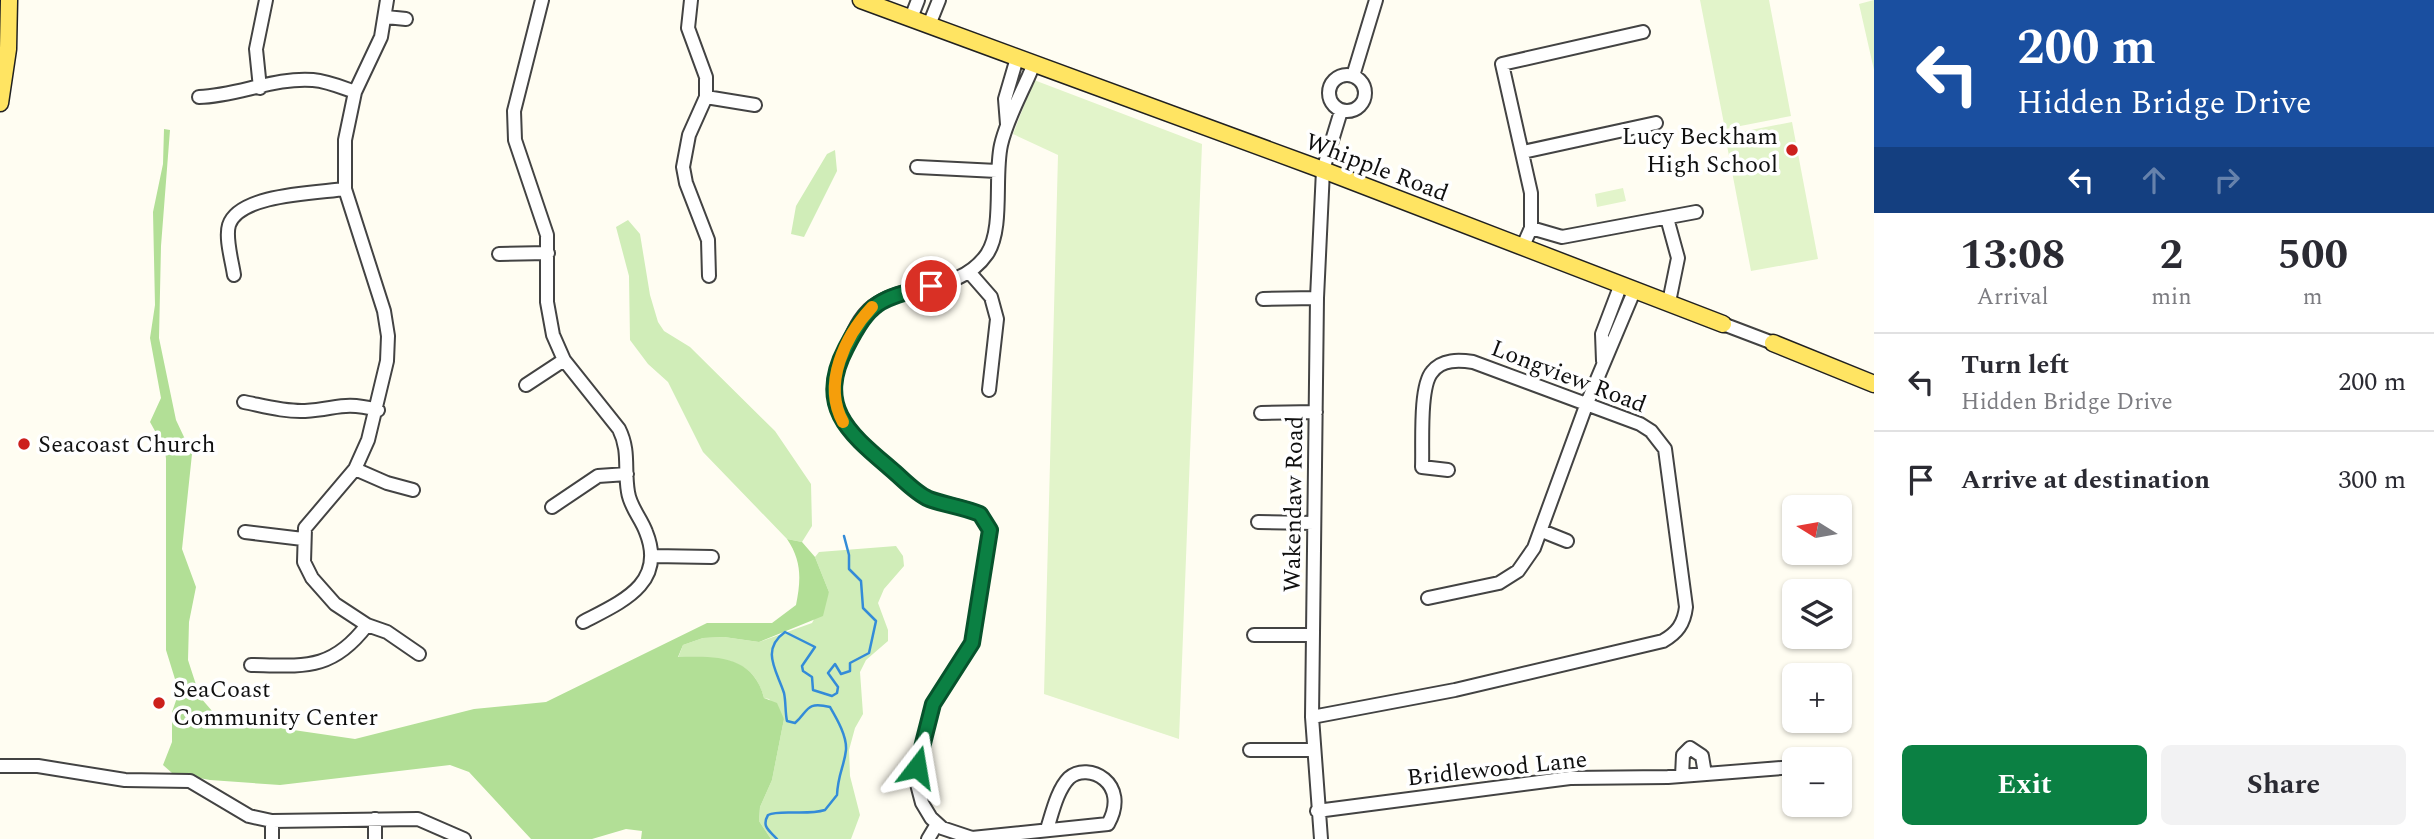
<!DOCTYPE html>
<html lang="en">
<head>
<meta charset="utf-8">
<style>
  :root { --surface:#fff; --page:#f2f2f3; --text:#2b2b33; --muted:#7c7c81; --line:#e1e1e2; --accent:#0b8043 }
  body { margin:0; font-family:Spectral,serif; background:var(--page); color:var(--text); height:100vh; display:flex; flex-direction:column; font-size:26px; white-space:nowrap }
  * { box-sizing:border-box; margin:0 }
  p { font-size:23px; color:var(--muted) }
  .icon { flex:none; width:38px; height:38px; fill:none; stroke:currentColor; stroke-width:2; stroke-linecap:round; stroke-linejoin:round }
  .map { position:relative; flex:1; overflow:hidden }
  .details { display:flex; flex-direction:column; background:var(--surface); width:560px }
  .details>* { flex:none }
  .guide { background:#1a4fa0; color:#fff; overflow:hidden }
  .needle { width:46px; rotate:281deg }
  .fabs { position:absolute; left:1782px; top:495px; display:grid; gap:14px }
  .fabs a { display:grid; place-items:center; width:70px; height:70px; border-radius:10px; background:var(--surface); box-shadow:0 2px 5px #0004; font-size:35px }
  .pin { position:absolute; display:grid; place-items:center; width:60px; height:60px; color:#fff; margin:-30px; border:4px solid #fff; border-radius:50%; box-shadow:0 2px 7px #0007 }
  .me { position:absolute; width:77px; margin:-38px; rotate:14deg; stroke-linejoin:round; filter:drop-shadow(0 0 5px #0008) }
  .turn { display:flex; align-items:center; gap:24px; height:147px; padding:0 28px; font-size:32px }
  .turn .icon { width:91px; height:91px; stroke-width:2.5 }
  .turn b { display:block; font-size:49px; line-height:60px }
  .lanes { display:flex; align-items:center; height:66px; padding:0 28px; background:#0003; justify-content:center; gap:35px; direction:ltr }
  .lanes .off { opacity:.35 }
  .eta { display:flex; justify-content:space-evenly; align-items:center; height:119px; text-align:center }
  .eta b { font-size:42px; font-weight:700; line-height:49px }
  .primary-button { display:flex; gap:14px; margin-top:auto; padding:14px 28px }
  .primary-button a { flex:1; height:80px; border-radius:10px; background:var(--accent); color:#fff; font-size:28px; font-weight:700; line-height:80px; text-align:center }
  .primary-button a+a { background:var(--page); color:var(--text) }
  ul { padding:0; list-style:none }
  li { display:flex; align-items:center; gap:21px; height:98px; padding:0 28px; border-top:2px solid var(--line) }
  li div { flex:1 }
  li b { display:block; font-size:26px }
  li em { font-style:normal }
  main { display:flex; flex:1; min-height:0 }
  .map>svg:first-child { display:block }
  .green { fill:#d0edb8 }
  .forest { fill:#b2df96 }
  .pitch { fill:#e2f4ca }
  .lines { fill:none; stroke-linecap:round; stroke-linejoin:round }
  .stream { stroke:#338bd8; stroke-width:2.5 }
  .minor-casing { stroke:#434343; stroke-width:16 }
  .major-casing { stroke:#212121; stroke-width:19 }
  .minor { stroke:#fff; stroke-width:12 }
  .major { stroke:#ffe462; stroke-width:16 }
  .route-casing { stroke:#07532c; stroke-width:18 }
  .route { stroke:#0b8043; stroke-width:12 }
  .slow { stroke:#f59e0b; stroke-width:12 }
  .poi-dot { fill:#cc201c; stroke:#fff; stroke-width:2.5 }
  .labels { text-anchor:middle; stroke-width:7; stroke-linejoin:round; paint-order:stroke }
  .poi-label { font-size:24px; fill:#101010; stroke:#fff; text-anchor:start }
  .street-label { font-size:24px; fill:#101010; stroke:#fff }
</style>
</head>
<body>
<main>
<div class="map">
<svg width="1874" height="839" viewBox="0 0 1874 839">
  <rect width="100%" height="100%" fill="#fffdf2"/>
  <path class="green" d="M835 150 837 171 804 237 791 234 796 206 827 154Z
    M628 220 640 234 650 295 658 322 664 331 690 347 775 431 811 484 812 526 802 542 787 539 703 452 668 382 648 364 630 340 629 276 616 227Z
    M896 546 903 556 904 566 884 589 878 603 888 630V641L866 660 860 672 863 714 855 728 849 750 850 776 860 815 851 839H771L759 821 760 807 772 780 784 719 769 699 764 698C753 654 715 658 678 658L683 645 703 638 724 637 759 642 812 623 829 592 815 557 819 552Z"/>
  <path class="forest" d="M164 129 170 130 161 246 159 338 176 420 192 454 182 549 196 587 189 622 188 660 200 697 219 719 355 739 474 709 546 702 707 623H772L796 605C801 580 802 561 787 539L802 542 815 557 829 592 823 616 759 642 724 637 703 638 683 645 678 657C714 656 753 654 764 698L777 703 784 719 772 780 760 807 759 821 771 839H641L642 831 626 829 592 839H531L469 772 450 765 280 785 210 780 172 773 163 765 172 742V712L179 692 166 650V459L165 449 150 422 161 398 150 338 155 305 153 212 163 164Z"/>
  <path class="pitch" d="M1700 0H1769L1791 116 1725 129Z
    M1874 0V70L1859 4Z
    M1034 80 1202 144 1179 739 1044 694 1058 155 1013 134Z
    M1792 122 1818 259 1751 271 1725 135Z
    M1623 188 1626 201 1597 207 1595 194Z"/>
  <g class="lines">
    <path class="stream" d="M777 839C770 831 761 827 768 815 780 809 805 816 825 810L837 795C838 774 844 767 846 750 847 736 837 719 830 707 805 701 809 711 795 723L787 721C785 712 786 702 784 693 777 671 760 650 785 632L815 647 802 666 803 671 812 677 813 690 832 696 837 693 838 687 828 673 835 664 841 674 850 671V663L869 653 876 621 863 608 861 581 849 569V555L844 536"/>
    <defs>
      <path id="minor" d="M387 0 381 37 355 92 345 140V189L384 311 388 336 387 361 368 440 355 469 305 528 304 562 312 578 335 604 367 625 387 632 419 654
        M542 0 514 111 515 140 547 235V302L553 335 564 360 619 429C630 451 624 469 628 492 630 507 641 518 646 532 667 584 621 602 583 622
        M691 0 688 28 706 77V97L689 135 683 167 686 183 708 240 709 276
        M386 17 406 19
        M911 18 918 0
        M929 25 939 0
        M1033 66C1023 91 1007 118 1001 145 994 176 1004 229 987 254 961 292 913 282 878 303 861 312 853 333 845 350 815 407 852 436 891 469 903 479 915 493 929 499 946 505 963 506 980 514L990 530 972 643 933 704 917 767V784L922 803 931 818 942 828 972 838 1108 824C1131 783 1088 761 1069 778 1057 790 1052 814 1047 829
        M1329 93a18 18 0 1 1 36 0a18 18 0 1 1-36 0Z
        M1353 76 1376 0
        M260 88 256 49 266 0
        M199 97C237 96 275 77 313 80 327 81 341 87 355 92
        M706 97 755 105
        M1007 124 1005 99 1017 58
        M1523 152 1656 123
        M917 167 997 171
        M1667 218 1678 258 1669 302
        M1531 228V193L1502 64 1643 32
        M1523 246 1531 228 1562 237 1696 212
        M499 254 548 253
        M970 273 991 297 997 319 989 390
        M234 275C232 261 225 238 229 225 239 194 316 193 345 189
        M1263 299 1317 298
        M1723 324 1773 343
        M1603 361 1602 334 1621 284
        M526 385 564 360
        M244 402C264 406 285 412 305 411 338 409 342 401 378 410
        M1261 413 1316 412
        M355 469 387 483 413 490
        M552 507 598 476 627 474
        M1258 522 1314 523
        M1542 531 1567 541
        M245 532 303 539
        M653 556 712 557
        M1428 598 1499 583 1518 571 1534 548 1587 403 1635 289
        M1254 635H1312
        M251 665C304 666 332 671 367 625
        M1312 717 1455 690 1663 641C1677 633 1684 624 1686 607L1665 449 1651 431 1640 424 1473 362C1459 360 1442 359 1432 372 1419 387 1423 446 1422 467L1448 470
        M1250 750H1314
        M0 766H38L125 780 190 781 249 816 272 821 418 819 464 839
        M1682 776 1683 755 1690 748 1702 756 1705 774
        M1317 811 1570 778 1668 777 1794 767
        M375 819V839
        M272 821V839
        M928 839 937 824
        M1321 839 1312 717 1317 298 1323 170 1341 111"/>
      <path id="major" d="M861 0 1323 170 1723 324
        M0 103 8 49 9 0
        M1773 343 1874 384"/>
    </defs>
    <use href="#minor" class="minor-casing"/>
    <use href="#major" class="major-casing"/>
    <use href="#minor" class="minor"/>
    <use href="#major" class="major"/>
  </g>
  <g class="lines">
    <defs>
      <path id="route" d="M917 767 933 704 972 643 990 530 980 514C963 507 945 505 929 499 915 493 902 478 891 469 850 434 815 407 846 348 871 300 879 299 931 286"/>
    </defs>
    <use href="#route" class="route-casing"/>
    <use href="#route" class="route"/>
    <path class="slow" d="M843 422C822 384 845 336 872 307"/>
  </g>
  <g class="poi-dot">
    <circle cx="1792" cy="150" r="7"/>
    <circle cx="24" cy="444" r="7"/>
    <circle cx="159" cy="703" r="7"/>
  </g>
  <g class="labels">
    <g class="poi-label">
      <text x="1778" y="144" text-anchor="end">Lucy Beckham<tspan x="1778" dy="28">High School</tspan></text>
      <text x="38" y="452">Seacoast Church</text>
      <text x="173" y="697">SeaCoast<tspan x="173" dy="28">Community Center</tspan></text>
    </g>
    <g class="street-label">
      <text transform="translate(1377 167) rotate(21)" y="8">Whipple Road</text>
      <text transform="translate(1569 376) rotate(21)" y="8">Longview Road</text>
      <text transform="translate(1293 504) rotate(-89)" y="8">Wakendaw Road</text>
      <text transform="translate(1497 768) rotate(-6)" y="8">Bridlewood Lane</text>
    </g>
  </g>
</svg>
<div class="fabs">
<a><svg class="needle" viewBox="-14 -14 28 28"><path d="M0-13l5 13h-10z" fill="#e53935"/><path d="M0 13l5-13h-10z" fill="#7c7c81"/></svg></a>
<a><svg class="icon" aria-label="layers" viewBox="0 0 24 24"><path d="M12 4l9 5-9 5-9-5zM3 14l9 5 9-5"/></svg></a>
<a>+</a>
<a>−</a>
</div>
<div class="pin" style="left:931px;top:286px;background:#d93025"><svg class="icon" aria-label="arrive" viewBox="0 0 24 24"><path d="M6 21V4h12l-3 4 3 4H6"/></svg></div>
<svg class="me" style="left:917px;top:767px" viewBox="-20 -20 40 40"><path d="M0-17L14 15 0 8-14 15z" fill="#0b8043" stroke="#fff" stroke-width="4"/></svg>
</div>
<section class="details">
<div class="guide">
<div class="turn"><svg class="icon" aria-label="left" viewBox="0 0 24 24"><path d="M17 20v-9H6M10 6l-5 5 5 5"/></svg><div><b>200 m</b>Hidden Bridge Drive</div></div>
<div class="lanes"><svg class="icon" aria-label="left" viewBox="0 0 24 24"><path d="M17 20v-9H6M10 6l-5 5 5 5"/></svg><svg class="icon off" aria-label="ahead" viewBox="0 0 24 24"><path d="M12 20V5M6 11l6-6 6 6"/></svg><svg class="icon off" aria-label="right" viewBox="0 0 24 24"><path d="M7 20v-9h11M14 6l5 5-5 5"/></svg></div>
</div>
<div class="eta">
<div><b>13:08</b><p>Arrival</p></div>
<div><b>2</b><p>min</p></div>
<div><b>500</b><p>m</p></div>
</div>
<ul>
<li><svg class="icon" aria-label="left" viewBox="0 0 24 24"><path d="M17 20v-9H6M10 6l-5 5 5 5"/></svg><div><b>Turn left</b><p>Hidden Bridge Drive</p></div><em>200 m</em></li>
<li><svg class="icon" aria-label="arrive" viewBox="0 0 24 24"><path d="M6 21V4h12l-3 4 3 4H6"/></svg><div><b>Arrive at destination</b></div><em>300 m</em></li>
</ul>
<div class="primary-button"><a>Exit</a><a>Share</a></div>
</section>
</main>
</body>
</html>
